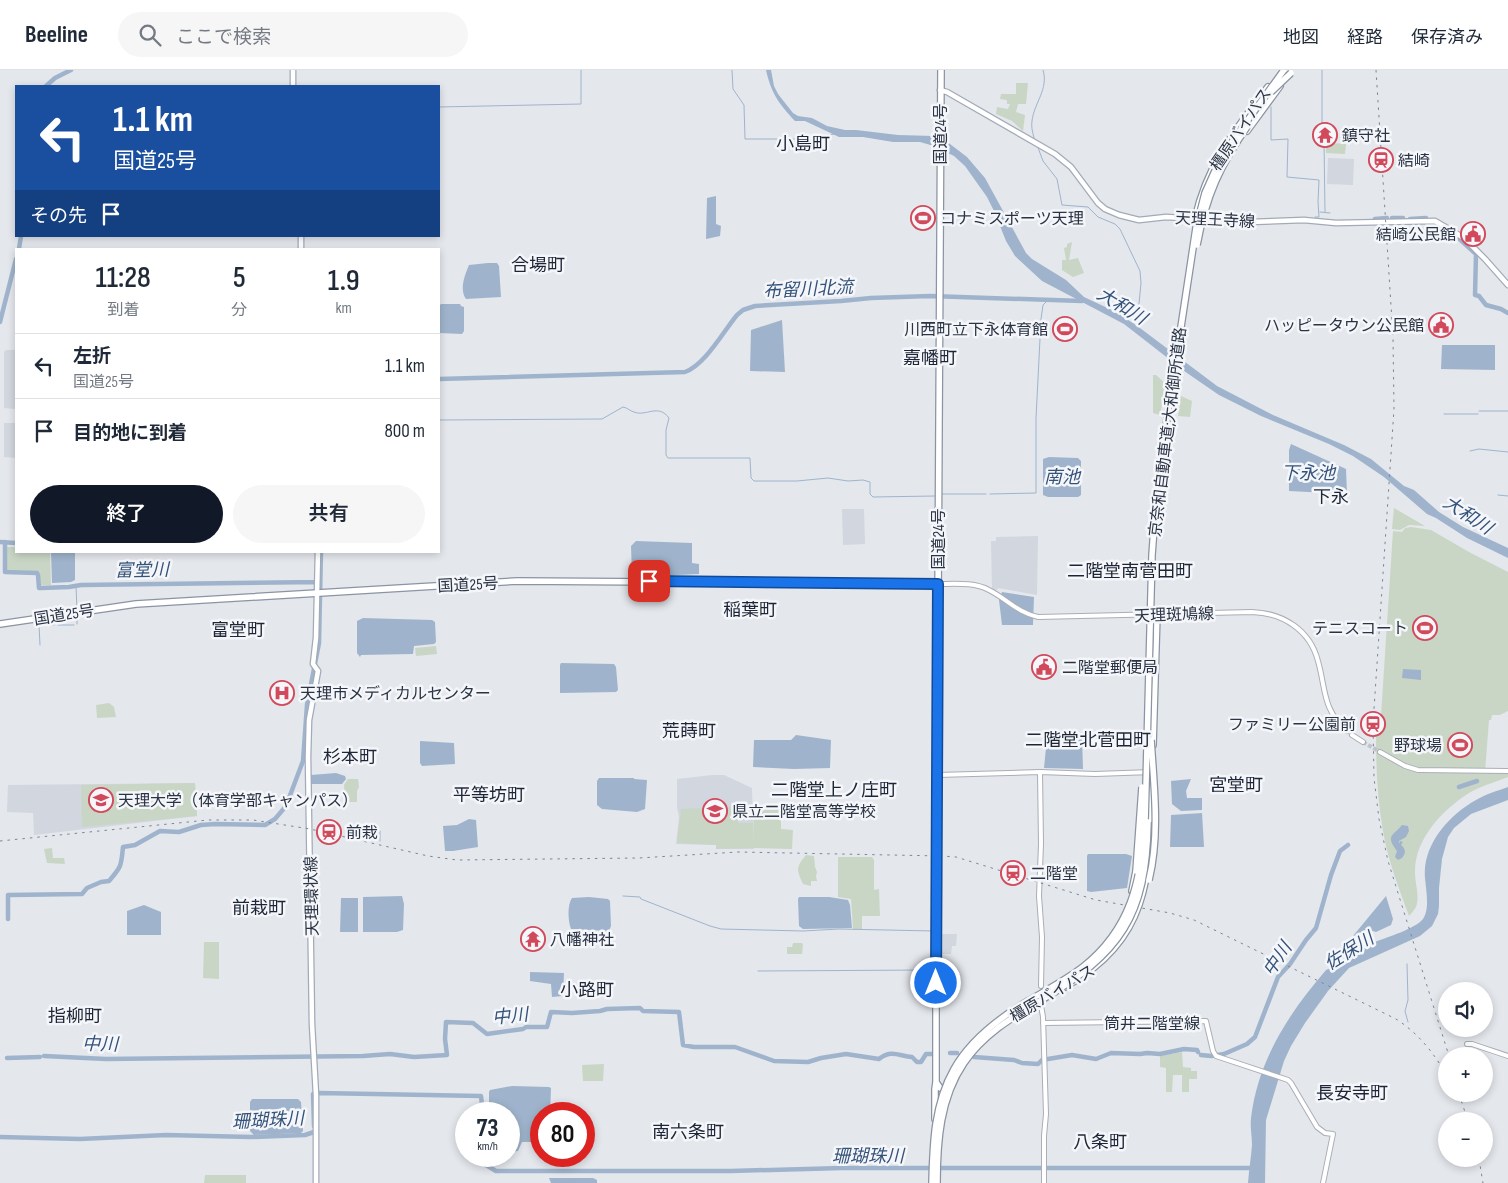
<!DOCTYPE html>
<html lang="ja">
<head>
<meta charset="utf-8">
<style>
  :root { --surface:#fff; --page:#f6f6f7; --text:#1f2937; --muted:#747a83; --line:#e0e1e3; --accent:#111827 }
  body { margin:0; font-family:"Sofia Sans Condensed","Noto Sans JP",sans-serif; background:var(--page); color:var(--text); height:100vh; display:flex; flex-direction:column; font-size:19px; white-space:nowrap }
  * { box-sizing:border-box; margin:0 }
  p { font-size:16px; color:var(--muted) }
  .icon { flex:none; width:28px; height:28px; fill:none; stroke:currentColor; stroke-width:2; stroke-linecap:round; stroke-linejoin:round }
  .map { position:relative; flex:1; overflow:hidden }
  .panel { position:absolute; left:15px; top:178px; width:425px; height:305px; display:flex; flex-direction:column; background:var(--surface); border-radius:0px; box-shadow:0 2px 8px #0003 }
  .panel>* { flex:none }
  .hud { position:absolute; left:15px; top:15px; width:425px; height:152px; border-radius:0px; box-shadow:0 2px 8px #0003; background:#1a4fa0; color:#fff; overflow:hidden }
  .fabs { position:absolute; left:1438px; top:912px; display:grid; gap:10px }
  .fabs a { display:grid; place-items:center; width:55px; height:55px; border-radius:50%; background:var(--surface); box-shadow:0 2px 8px #0003; font-size:25px }
  .speed { position:absolute; left:455px; top:1032px; display:flex; gap:10px; font-size:25px; font-weight:700; text-align:center }
  .speed>* { display:grid; place-content:center; width:65px; height:65px; border-radius:50%; background:var(--surface); box-shadow:0 2px 8px #0003; line-height:1 }
  .speed small { font-size:12px; font-weight:400 }
  .speed .limit { border:8px solid #d22; background:#fff; color:#111 }
  .pin { position:absolute; display:grid; place-items:center; width:42px; height:42px; color:#fff; margin:-21px; border-radius:10px; box-shadow:0 2px 8px #0006 }
  .me { position:absolute; width:55px; margin:-28px; rotate:0deg; stroke-linejoin:round; filter:drop-shadow(0 0 4px #0008) }
  .turn { display:flex; align-items:center; gap:18px; height:105px; padding:0 15px; font-size:22px }
  .turn .icon { width:65px; height:65px; stroke-width:2.5 }
  .turn b { display:block; font-size:35px; line-height:42px }
  .then { display:flex; align-items:center; height:48px; padding:0 15px; background:#0003; gap:10px; font-size:19px }
  .eta { display:flex; justify-content:space-evenly; align-items:center; height:85px; text-align:center }
  .eta b { font-size:30px; font-weight:600; line-height:35px }
  .button { display:flex; gap:10px; margin-top:auto; padding:10px 15px }
  .button a { flex:1; height:58px; border-radius:30px; background:var(--accent); color:#fff; font-size:20px; font-weight:600; line-height:58px; text-align:center }
  .button a+a { background:var(--page); color:var(--text) }
  ul { padding:0; list-style:none }
  li { display:flex; align-items:center; gap:15px; height:65px; padding:0 15px; border-top:1px solid var(--line) }
  li div { flex:1 }
  li b { display:block; font-size:19px }
  li em { font-style:normal }
  header { display:flex; align-items:center; gap:30px; box-sizing:border-box; height:70px; padding:0 25px; background:var(--surface); border-bottom:1px solid var(--line) }
  header strong { font-size:24px }
  nav { display:flex; gap:28px; margin-inline-start:auto; font-size:18px }
  .search { width:350px; height:45px; background:var(--page); display:flex; align-items:center; gap:12px; box-sizing:border-box; padding:0 18px; border-radius:28px; color:var(--muted); font-size:19px }
  .map>svg:first-child { display:block }
  .built { fill:#d2d6de }
  .green { fill:#c9d6c5 }
  .water { fill:#9fb4cc }
  .lines { fill:none; stroke-linecap:round; stroke-linejoin:round }
  .stream { stroke:#9fb4cc; stroke-width:1 }
  .river { stroke:#9fb4cc; stroke-width:4.5 }
  .secondary-tunnel { stroke:#bfc3cb; stroke-width:4; stroke-dasharray:4 2; stroke-linecap:butt }
  .secondary-casing { stroke:#a9aeb7; stroke-width:6 }
  .primary-casing { stroke:#a3abb8; stroke-width:7 }
  .highway-casing { stroke:#8b94a3; stroke-width:8 }
  .secondary { stroke:#fff; stroke-width:4 }
  .primary { stroke:#fff; stroke-width:4.5 }
  .highway { stroke:#fff; stroke-width:5.5 }
  .rail { stroke:#7d8696; stroke-width:1; stroke-dasharray:2.5 5; stroke-linecap:butt }
  .highway-bridge-casing { stroke:#8b94a3; stroke-width:8; stroke-linecap:butt }
  .highway-bridge { stroke:#fff; stroke-width:5.5 }
  .route-casing { stroke:#114b97; stroke-width:12 }
  .route { stroke:#1a73e8; stroke-width:9 }
  .labels { text-anchor:middle; stroke-width:5; stroke-linejoin:round; paint-order:stroke }
  .street-label { font-size:16px; fill:#2b3445; stroke:#f4f6f9 }
  .poi-label { font-size:16px; fill:#2b3445; stroke:#f4f6f9; text-anchor:start }
  .neighbourhood-label { font-size:18px; fill:#1d2536; stroke:#f4f6f9 }
  .water-label { font-size:18px; font-style:italic; fill:#34527a; stroke:#f4f6f9 }
</style>
</head>
<body>
<header>
<strong>Beeline</strong>
<div class="search"><svg class="icon" aria-label="search" viewBox="0 0 24 24"><circle cx="10" cy="10" r="6"/><path d="M15 15l6 6"/></svg>ここで検索</div>
<nav><a>地図</a><a>経路</a><a>保存済み</a></nav>
</header>
<div class="map">
<svg width="1508" height="1113" viewBox="0 0 1508 1113">
  <rect width="100%" height="100%" fill="#e4e7ec"/>
  <path class="built" d="M1328 88 1354 89 1353 115 1327 114Z
    M6 280H16V388L4 387V353H15V339L4 338V282Z
    M842 439H864L865 474 843 475Z
    M1038 466 1037 525 998 518 996 521 992 520 991 471H996V467Z
    M712 705H724L752 718 754 779H716V775L676 774 679 747 677 737V709Z
    M195 713 197 746 34 765 33 743 7 742 8 715Z
    M940 864H957L956 876H952L951 884H938Z"/>
  <path class="green" d="M1016 13H1028L1026 34H1018L1016 42 1025 45 1023 61 1012 51 996 44 997 37 1008 39 1010 34H1007V30L1000 29 1001 24H1016Z
    M1326 71 1330 73 1346 74 1345 84 1326 83Z
    M1072 172 1069 190 1078 188 1084 203 1073 207 1062 200V190H1066L1064 178 1067 177V174Z
    M1153 305H1156L1166 314 1160 345 1153 343Z
    M1181 326 1192 331 1190 347 1178 346Z
    M1394 438 1425 456H1426L1409 455 1400 460 1392 459Z
    M1411 457 1431 460 1469 482 1508 502V641L1500 645H1492L1491 650H1489L1485 702H1508V707C1495 712 1481 716 1469 723 1442 740 1414 770 1415 803 1415 813 1420 827 1416 837 1414 840 1411 844 1409 846 1399 818 1388 791 1383 761 1377 728 1376 694 1376 661H1380L1393 461 1402 462 1405 458Z
    M7 477H16V481H50L51 515H41L39 502 7 500Z
    M436 576 437 584 416 586 415 578Z
    M109 633 114 637 116 647 97 648 96 635Z
    M348 709H358L359 717 357 721V732H345L344 715Z
    M195 713 197 746 82 757 81 715Z
    M753 734 784 737V742H781V759L793 760 792 779 754 778Z
    M736 737 738 753H753L754 778 716 779V775L677 773 681 739Z
    M52 778 53 788H64L65 794 47 793 44 779Z
    M806 785 814 786 815 797 817 802 816 806 817 811H811V816L803 814C797 800 795 798 806 785Z
    M838 787H872L874 790V820L879 819 880 846H862V859H853L851 829 838 827Z
    M204 872H219V909L203 908Z
    M793 873H802L803 875 802 884H787V877H792Z
    M1182 982 1183 997 1191 998V1001H1197V1009H1189V1022H1182V1005H1173L1172 1022H1166V998L1160 997V986Z
    M604 994 603 1011H583L582 995Z
    M205 1105H246V1113H204Z"/>
  <path class="water" d="M766 0H771L774 16 778 24 793 43 798 46 812 48 827 56 845 60H856L898 65 934 66 946 71 967 87 985 108 1026 183 1032 189 1066 210 1084 227 1114 241 1136 255 1217 316 1273 345 1344 375 1371 389 1404 416 1414 420 1439 442 1463 457 1508 478V488L1467 468 1436 448 1427 444 1384 407 1353 386 1329 374 1261 346 1219 325 1187 303 1124 254 1042 211 1015 186 1006 171 994 141 987 127 965 96 954 86 934 76 920 72H893L863 67H839L805 51H795C779 34 771 23 766 0Z
    M716 126V154L721 156 720 166 706 169 707 128Z
    M488 193H497L499 196 501 227 466 229C459 219 465 205 469 195Z
    M441 234H460L461 236 464 237V261L462 264 439 263V236Z
    M782 250 785 302 750 301 751 260Z
    M1442 275H1495V300L1441 299Z
    M1291 374 1346 399 1347 424 1289 421V380Z
    M1049 387 1078 388 1081 391V425L1078 427H1048L1043 425V389Z
    M636 471 692 473V493L699 494V504L635 507 632 505 631 476Z
    M51 481H73L75 483V510L71 512 52 513Z
    M1002 522 1034 527 1033 555H1002L999 530Z
    M363 548 432 550 435 552 436 572 434 574 414 576 413 584 361 585 360 587 357 583V551Z
    M561 593 614 594 616 597 618 620 616 622 560 623V595Z
    M1403 599 1421 600V610L1402 608Z
    M796 665 831 670 830 698 794 699 753 697 754 670H791Z
    M1050 665H1080L1082 667 1083 699 1044 698 1047 668Z
    M420 671 454 673 455 694 422 696 420 693Z
    M336 703 345 706 346 709 342 714H311V705Z
    M599 708H634V709L647 710 645 739 637 742 602 739 597 735V711Z
    M1191 709 1186 721 1187 728H1202V740L1181 741 1172 734 1171 711Z
    M1508 717V730L1471 744 1454 758 1448 767 1442 789 1439 818V836L1438 844 1432 856 1420 866 1349 898 1328 921 1305 953 1291 976 1284 991 1266 1050 1265 1113H1248C1249 1100 1251 1087 1252 1075 1252 1066 1250 1057 1251 1048 1258 990 1289 943 1326 900 1333 898 1338 891 1344 887 1354 881 1365 876 1375 872 1387 867 1415 859 1423 849 1430 839 1426 820 1425 808 1422 775 1449 745 1476 730 1486 724 1497 721 1508 717Z
    M1202 743 1204 777H1170L1171 745Z
    M469 749 476 750 478 777 453 781H445L443 756 457 755Z
    M1402 755 1408 756 1409 761 1406 767 1399 771V774L1400 771 1403 772 1401 775C1406 779 1406 783 1402 788L1398 790 1395 787 1397 781C1385 765 1393 766 1402 755Z
    M1088 784H1126L1132 786 1127 818 1091 822 1087 821V786Z
    M402 826 404 834 403 860 397 862H363V827Z
    M1386 826 1393 849 1391 855 1376 862 1373 861 1348 872Z
    M589 827 608 829 610 831 611 856 609 861 571 859C568 851 567 835 572 828Z
    M799 827H829L848 830 850 835 852 858 803 859 799 856 798 829Z
    M341 828H358V862H340Z
    M144 835 161 842V865H127V841Z
    M530 902 564 903 563 926 552 927 551 914 530 911Z
    M512 1016 549 1017 551 1018 550 1044H541V1072H522L518 1081 509 1082V1044H489V1022L490 1020Z
    M252 1029H298L301 1032 303 1061 301 1063 254 1065 250 1061V1032Z
    M549 1108H593L597 1110V1113H551Z"/>
  <g class="lines">
    <path class="stream" d="M732 0 733 19 744 35 745 69H811L834 64
      M1322 0V63
      M439 37 581 34V0
      M1271 37V70L1288 69 1287 107 1319 110 1318 132 1319 147H1315
      M1035 71C1033 64 1031 58 1032 51 1034 33 1049 19 1043 0
      M1324 71 1325 142
      M1037 75 1043 91 1057 109 1062 135 1088 137 1098 147 1115 154 1120 159 1140 201 1141 213 1138 244
      M1320 142 1330 143
      M1479 341H1508
      M1444 344H1478
      M439 350 602 349 623 337C628 338 630 341 634 342 646 347 658 333 669 348L666 360V385L668 388H750L751 408 754 411H797L828 408 848 411 863 410 870 412V424L873 427 935 426
      M1470 381 1479 379 1508 382
      M941 424H986
      M990 424 1036 423V348L1041 249 1043 235 1049 229
      M1498 425 1508 426
      M76 516 77 540
      M77 554V544
      M58 555H74
      M40 575 39 555H54
      M380 761V771
      M623 826 640 827 641 829 710 856 721 859 803 861 839 859 934 861
      M1407 894 1408 930 1405 941 1408 952
      M758 901 933 900"/>
    <path class="river" d="M46 16 55 8 71 0
      M1392 148H1403
      M1375 149 1387 148
      M1410 149 1426 148
      M1454 164 1476 184 1475 225 1479 226 1486 235 1501 239 1508 243
      M19 179 21 166
      M0 252 16 189
      M439 309 685 302C705 295 723 262 737 245L743 240 755 236 841 231 871 228 930 226 1082 231
      M0 472 16 473
      M5 472V502L37 503 38 505 39 518H41L69 517 81 515 320 512
      M1459 717 1477 711
      M8 849V825L82 824 87 818 101 812 109 811C122 796 121 796 123 777L135 775 160 761 179 762 201 755 215 754 265 755 275 749 286 736 303 691 307 635 319 573 321 481
      M950 983H957
      M1201 985 1211 986 1224 984 1247 974 1255 967 1278 907 1290 894 1306 870 1316 858 1331 805 1340 781 1348 775
      M44 986 106 989 363 986 390 984 414 987 447 985 445 969 446 952 473 953 487 964 523 959 526 957H547L551 942 572 943 600 941 607 939 640 938 643 941 679 942 683 975 694 977H735L774 991 808 992 821 988 846 984 879 989C891 979 899 986 912 987L917 992H921L926 984H933
      M974 987 1014 990 1022 993 1038 994 1042 990 1072 985 1096 989 1111 983 1140 984 1147 983 1160 984 1184 979 1197 980 1198 982
      M7 988 40 987
      M314 1056 313 1024 319 1023 481 1026 483 1044
      M0 1067 80 1069 166 1065 251 1067 305 1065 314 1062
      M483 1086 486 1095 496 1101H731L842 1098H1251L1255 1096"/>
    <path class="secondary-tunnel" d="M1363 672 1380 682"/>
    <defs>
      <path id="secondary" d="M938 514C955 514 974 512 989 520 1007 529 1018 543 1038 547L1252 542C1283 543 1310 560 1318 591 1326 619 1322 639 1347 661
        M1352 665 1363 672
        M1380 682 1405 696 1418 700 1508 701
        M1040 702 1041 774 1039 826 1042 867 1041 916
        M937 705 1040 702 1095 704 1152 702
        M1041 935 1043 947 1046 1044 1044 1066V1113
        M1043 953 1206 951 1213 981 1216 986 1288 1010 1291 1013 1317 1057 1325 1063 1333 1064 1323 1113
        M1467 974H1472L1508 986"/>
      <path id="primary" d="M293 0V16
        M940 20 947 22 1055 84 1071 97 1098 133 1105 139 1119 145 1139 150 1166 147 1250 152 1304 150 1336 153 1435 151 1464 168 1485 189 1508 215
        M301 166V179
        M316 1113V1025L312 954 308 687 309 650 318 601 313 594 316 568 318 481"/>
      <path id="highway" d="M1247 61 1280 16
        M1195 149C1207 95 1235 60 1268 17
        M0 554 136 534 517 511 938 514
        M1153 675 1157 544
        M937 710 941 0
        M1132 821 1136 801
        M936 828V1012L940 1018 949 1019
        M1065 917C1152 868 1150 803 1152 714
        M935 1049V1019L936 1012"/>
    </defs>
    <use href="#secondary" class="secondary-casing"/>
    <use href="#primary" class="primary-casing"/>
    <use href="#highway" class="highway-casing"/>
    <use href="#secondary" class="secondary"/>
    <use href="#primary" class="primary"/>
    <use href="#highway" class="highway"/>
    <path class="rail" d="M1376 0 1393 267 1394 339 1373 654 1374 708 1379 749 1388 791 1449 986
      M0 771 208 750H253L310 759 428 786 457 790 639 788 738 782 942 786 956 787 1096 830 1170 843 1194 850 1396 949C1418 963 1433 982 1446 1004
      M1459 1024 1468 1051
      M1479 1089 1483 1113"/>
    <defs>
      <path id="highway-bridge" d="M1271 22 1291 3
        M1197 175C1206 126 1220 95 1249 54
        M1136 801 1142 717
        M1149 810C1160 765 1154 715 1151 670
        M936 828 937 710
        M932 1113C933 1074 934 1034 954 999 971 969 999 948 1028 931 1047 920 1066 910 1083 897 1131 859 1141 811 1145 753L1152 485 1156 431 1167 349 1196 158 1205 123 1218 94 1234 69 1284 0
        M937 1113C937 1072 940 1028 964 993 983 965 1011 948 1040 931 1121 883 1146 847 1148 752"/>
    </defs>
    <use href="#highway-bridge" class="highway-bridge-casing"/>
    <use href="#highway-bridge" class="highway-bridge"/>
  </g>
  <g class="lines">
    <defs>
      <path id="route" d="M649 511 938 514 936 913"/>
    </defs>
    <use href="#route" class="route-casing"/>
    <use href="#route" class="route"/>
  </g>
  <defs>
    <symbol id="temple-ring" viewBox="-11 -11 22 22"><circle r="9.5" fill="#f4f6f9" stroke="#d1495b" stroke-width="1.5"/><path d="M0-6L5-2H3V0L6.5 2.5H4V6H1.5V3h-3V6H-4V2.5H-6.5L-3 0V-2H-5Z" fill="#d1495b"/></symbol>
    <symbol id="station-ring" viewBox="-11 -11 22 22"><circle r="9.5" fill="#f4f6f9" stroke="#d1495b" stroke-width="1.5"/><path d="M-3-6H3Q5-6 5-4V2Q5 4 3 4L4.5 6H3L1.5 4h-3L-3 6H-4.5L-3 4Q-5 4-5 2V-4Q-5-6-3-6ZM-3.5-4v3h7v-3ZM-3.5 1v1.5H-2V1ZM2 1v1.5H3.5V1Z" fill="#d1495b"/></symbol>
    <symbol id="stadium-ring" viewBox="-11 -11 22 22"><circle r="9.5" fill="#f4f6f9" stroke="#d1495b" stroke-width="1.5"/><path d="M0-5a6.5 5 0 1 0 0 10a6.5 5 0 1 0 0-10ZM-3.5-1.8h7v3.6h-7Z" fill="#d1495b"/></symbol>
    <symbol id="civic-ring" viewBox="-11 -11 22 22"><circle r="9.5" fill="#f4f6f9" stroke="#d1495b" stroke-width="1.5"/><path d="M-.6-6.5H3V-4.5H.6V-3L4-1V1h2V6H-6V1h2V-1L-.6-3ZM-1.2 2.5V6h2.4V2.5Z" fill="#d1495b"/></symbol>
    <symbol id="hospital-ring" viewBox="-11 -11 22 22"><circle r="9.5" fill="#f4f6f9" stroke="#d1495b" stroke-width="1.5"/><path d="M-5-5h3v3.5h4V-5h3V5h-3V1.5h-4V5h-3Z" fill="#d1495b"/></symbol>
    <symbol id="university-ring" viewBox="-11 -11 22 22"><circle r="9.5" fill="#f4f6f9" stroke="#d1495b" stroke-width="1.5"/><path d="M0-5L7-2L0 1L-7-2ZM-4 1L0 2.5L4 1V4Q0 6-4 4Z" fill="#d1495b"/></symbol>
    <symbol id="school-ring" viewBox="-11 -11 22 22"><circle r="9.5" fill="#f4f6f9" stroke="#d1495b" stroke-width="1.5"/><path d="M0-5L7-2L0 1L-7-2ZM-4 1L0 2.5L4 1V4Q0 6-4 4Z" fill="#d1495b"/></symbol>
  </defs>
  <g fill-rule="evenodd">
    <use href="#temple-ring" x="1311" y="51" width="28" height="28"/>
    <use href="#station-ring" x="1367" y="76" width="28" height="28"/>
    <use href="#stadium-ring" x="909" y="134" width="28" height="28"/>
    <use href="#civic-ring" x="1459" y="150" width="28" height="28"/>
    <use href="#civic-ring" x="1427" y="241" width="28" height="28"/>
    <use href="#stadium-ring" x="1051" y="245" width="28" height="28"/>
    <use href="#stadium-ring" x="1411" y="544" width="28" height="28"/>
    <use href="#civic-ring" x="1030" y="583" width="28" height="28"/>
    <use href="#hospital-ring" x="268" y="609" width="28" height="28"/>
    <use href="#station-ring" x="1359" y="640" width="28" height="28"/>
    <use href="#stadium-ring" x="1446" y="661" width="28" height="28"/>
    <use href="#university-ring" x="87" y="716" width="28" height="28"/>
    <use href="#school-ring" x="701" y="727" width="28" height="28"/>
    <use href="#station-ring" x="315" y="748" width="28" height="28"/>
    <use href="#station-ring" x="999" y="789" width="28" height="28"/>
    <use href="#temple-ring" x="519" y="855" width="28" height="28"/>
  </g>
  <g class="labels">
    <g class="street-label">
      <text transform="translate(1240 59) rotate(-56)" y="6">橿原バイパス</text>
      <text transform="translate(940 64) rotate(-90)" y="6">国道24号</text>
      <text transform="translate(1215 149) rotate(3)" y="6">天理王寺線</text>
      <text transform="translate(1167 362) rotate(-83)" y="6">京奈和自動車道;大和御所道路</text>
      <text transform="translate(938 469) rotate(-90)" y="6">国道24号</text>
      <text transform="translate(468 514) rotate(-3)" y="6">国道25号</text>
      <text transform="translate(64 544) rotate(-9)" y="6">国道25号</text>
      <text transform="translate(1174 544) rotate(-2)" y="6">天理斑鳩線</text>
      <text transform="translate(311 826) rotate(-91)" y="6">天理環状線</text>
      <text transform="translate(1052 923) rotate(-31)" y="6">橿原バイパス</text>
      <text x="1152" y="959">筒井二階堂線</text>
    </g>
    <g class="poi-label">
      <text x="1342" y="71">鎮守社</text>
      <text x="1398" y="96">結崎</text>
      <text x="940" y="154">コナミスポーツ天理</text>
      <text x="1456" y="170" text-anchor="end">結崎公民館</text>
      <text x="1424" y="261" text-anchor="end">ハッピータウン公民館</text>
      <text x="1048" y="265" text-anchor="end">川西町立下永体育館</text>
      <text x="1408" y="564" text-anchor="end">テニスコート</text>
      <text x="1062" y="603">二階堂郵便局</text>
      <text x="300" y="629">天理市メディカルセンター</text>
      <text x="1356" y="660" text-anchor="end">ファミリー公園前</text>
      <text x="1442" y="681" text-anchor="end">野球場</text>
      <text x="118" y="736">天理大学（体育学部キャンパス）</text>
      <text x="732" y="747">県立二階堂高等学校</text>
      <text x="346" y="768">前栽</text>
      <text x="1030" y="809">二階堂</text>
      <text x="550" y="875">八幡神社</text>
    </g>
    <g class="neighbourhood-label">
      <text x="803" y="80">小島町</text>
      <text x="538" y="201">合場町</text>
      <text x="930" y="294">嘉幡町</text>
      <text x="1331" y="433">下永</text>
      <text x="1130" y="507">二階堂南菅田町</text>
      <text x="750" y="546">稲葉町</text>
      <text x="238" y="566">富堂町</text>
      <text x="689" y="667">荒蒔町</text>
      <text x="1088" y="676">二階堂北菅田町</text>
      <text x="350" y="693">杉本町</text>
      <text x="1236" y="721">宮堂町</text>
      <text x="834" y="726">二階堂上ノ庄町</text>
      <text x="489" y="731">平等坊町</text>
      <text x="259" y="844">前栽町</text>
      <text x="587" y="926">小路町</text>
      <text x="75" y="952">指柳町</text>
      <text x="1352" y="1029">長安寺町</text>
      <text x="688" y="1068">南六条町</text>
      <text x="1100" y="1078">八条町</text>
    </g>
    <g class="water-label">
      <text transform="translate(808 219) rotate(-3)" y="6">布留川北流</text>
      <text transform="translate(1122 236) rotate(31)" y="6">大和川</text>
      <text x="1308" y="409">下永池</text>
      <text x="1062" y="413">南池</text>
      <text transform="translate(1468 445) rotate(33)" y="6">大和川</text>
      <text transform="translate(142 500) rotate(-1)" y="6">富堂川</text>
      <text transform="translate(1349 881) rotate(-32)" y="6">佐保川</text>
      <text transform="translate(1277 889) rotate(-56)" y="6">中川</text>
      <text transform="translate(510 946) rotate(-6)" y="6">中川</text>
      <text transform="translate(100 974) rotate(1)" y="6">中川</text>
      <text transform="translate(268 1050) rotate(-3)" y="6">珊瑚珠川</text>
      <text x="868" y="1092">珊瑚珠川</text>
    </g>
  </g>
</svg>
<div class="fabs">
<a><svg class="icon" aria-label="sound" viewBox="0 0 24 24"><path d="M4 9h4l5-4v14l-5-4H4zM17 9q2 3 0 6"/></svg></a>
<a>+</a>
<a>−</a>
</div>
<div class="speed"><div>73<small>km/h</small></div><div class="limit">80</div></div>
<div class="pin" style="left:649px;top:511px;background:#d93025"><svg class="icon" aria-label="arrive" viewBox="0 0 24 24"><path d="M6 21V4h12l-3 4 3 4H6"/></svg></div>
<svg class="me" style="left:936px;top:913px" viewBox="-20 -20 40 40"><circle r="17" fill="#1a73e8" stroke="#fff" stroke-width="3"/><path d="M0-11L8 9 0 5-8 9z" fill="#fff"/></svg>
<div class="hud">
<div class="turn"><svg class="icon" aria-label="left" viewBox="0 0 24 24"><path d="M17 20v-9H6M10 6l-5 5 5 5"/></svg><div><b>1.1 km</b>国道25号</div></div>
<div class="then">その先<svg class="icon" aria-label="arrive" viewBox="0 0 24 24"><path d="M6 21V4h12l-3 4 3 4H6"/></svg></div>
</div>
<section class="panel">
<div class="eta">
<div><b>11:28</b><p>到着</p></div>
<div><b>5</b><p>分</p></div>
<div><b>1.9</b><p>km</p></div>
</div>
<ul>
<li><svg class="icon" aria-label="left" viewBox="0 0 24 24"><path d="M17 20v-9H6M10 6l-5 5 5 5"/></svg><div><b>左折</b><p>国道25号</p></div><em>1.1 km</em></li>
<li><svg class="icon" aria-label="arrive" viewBox="0 0 24 24"><path d="M6 21V4h12l-3 4 3 4H6"/></svg><div><b>目的地に到着</b></div><em>800 m</em></li>
</ul>
<div class="button"><a>終了</a><a>共有</a></div>
</section>
</div>
</body>
</html>
